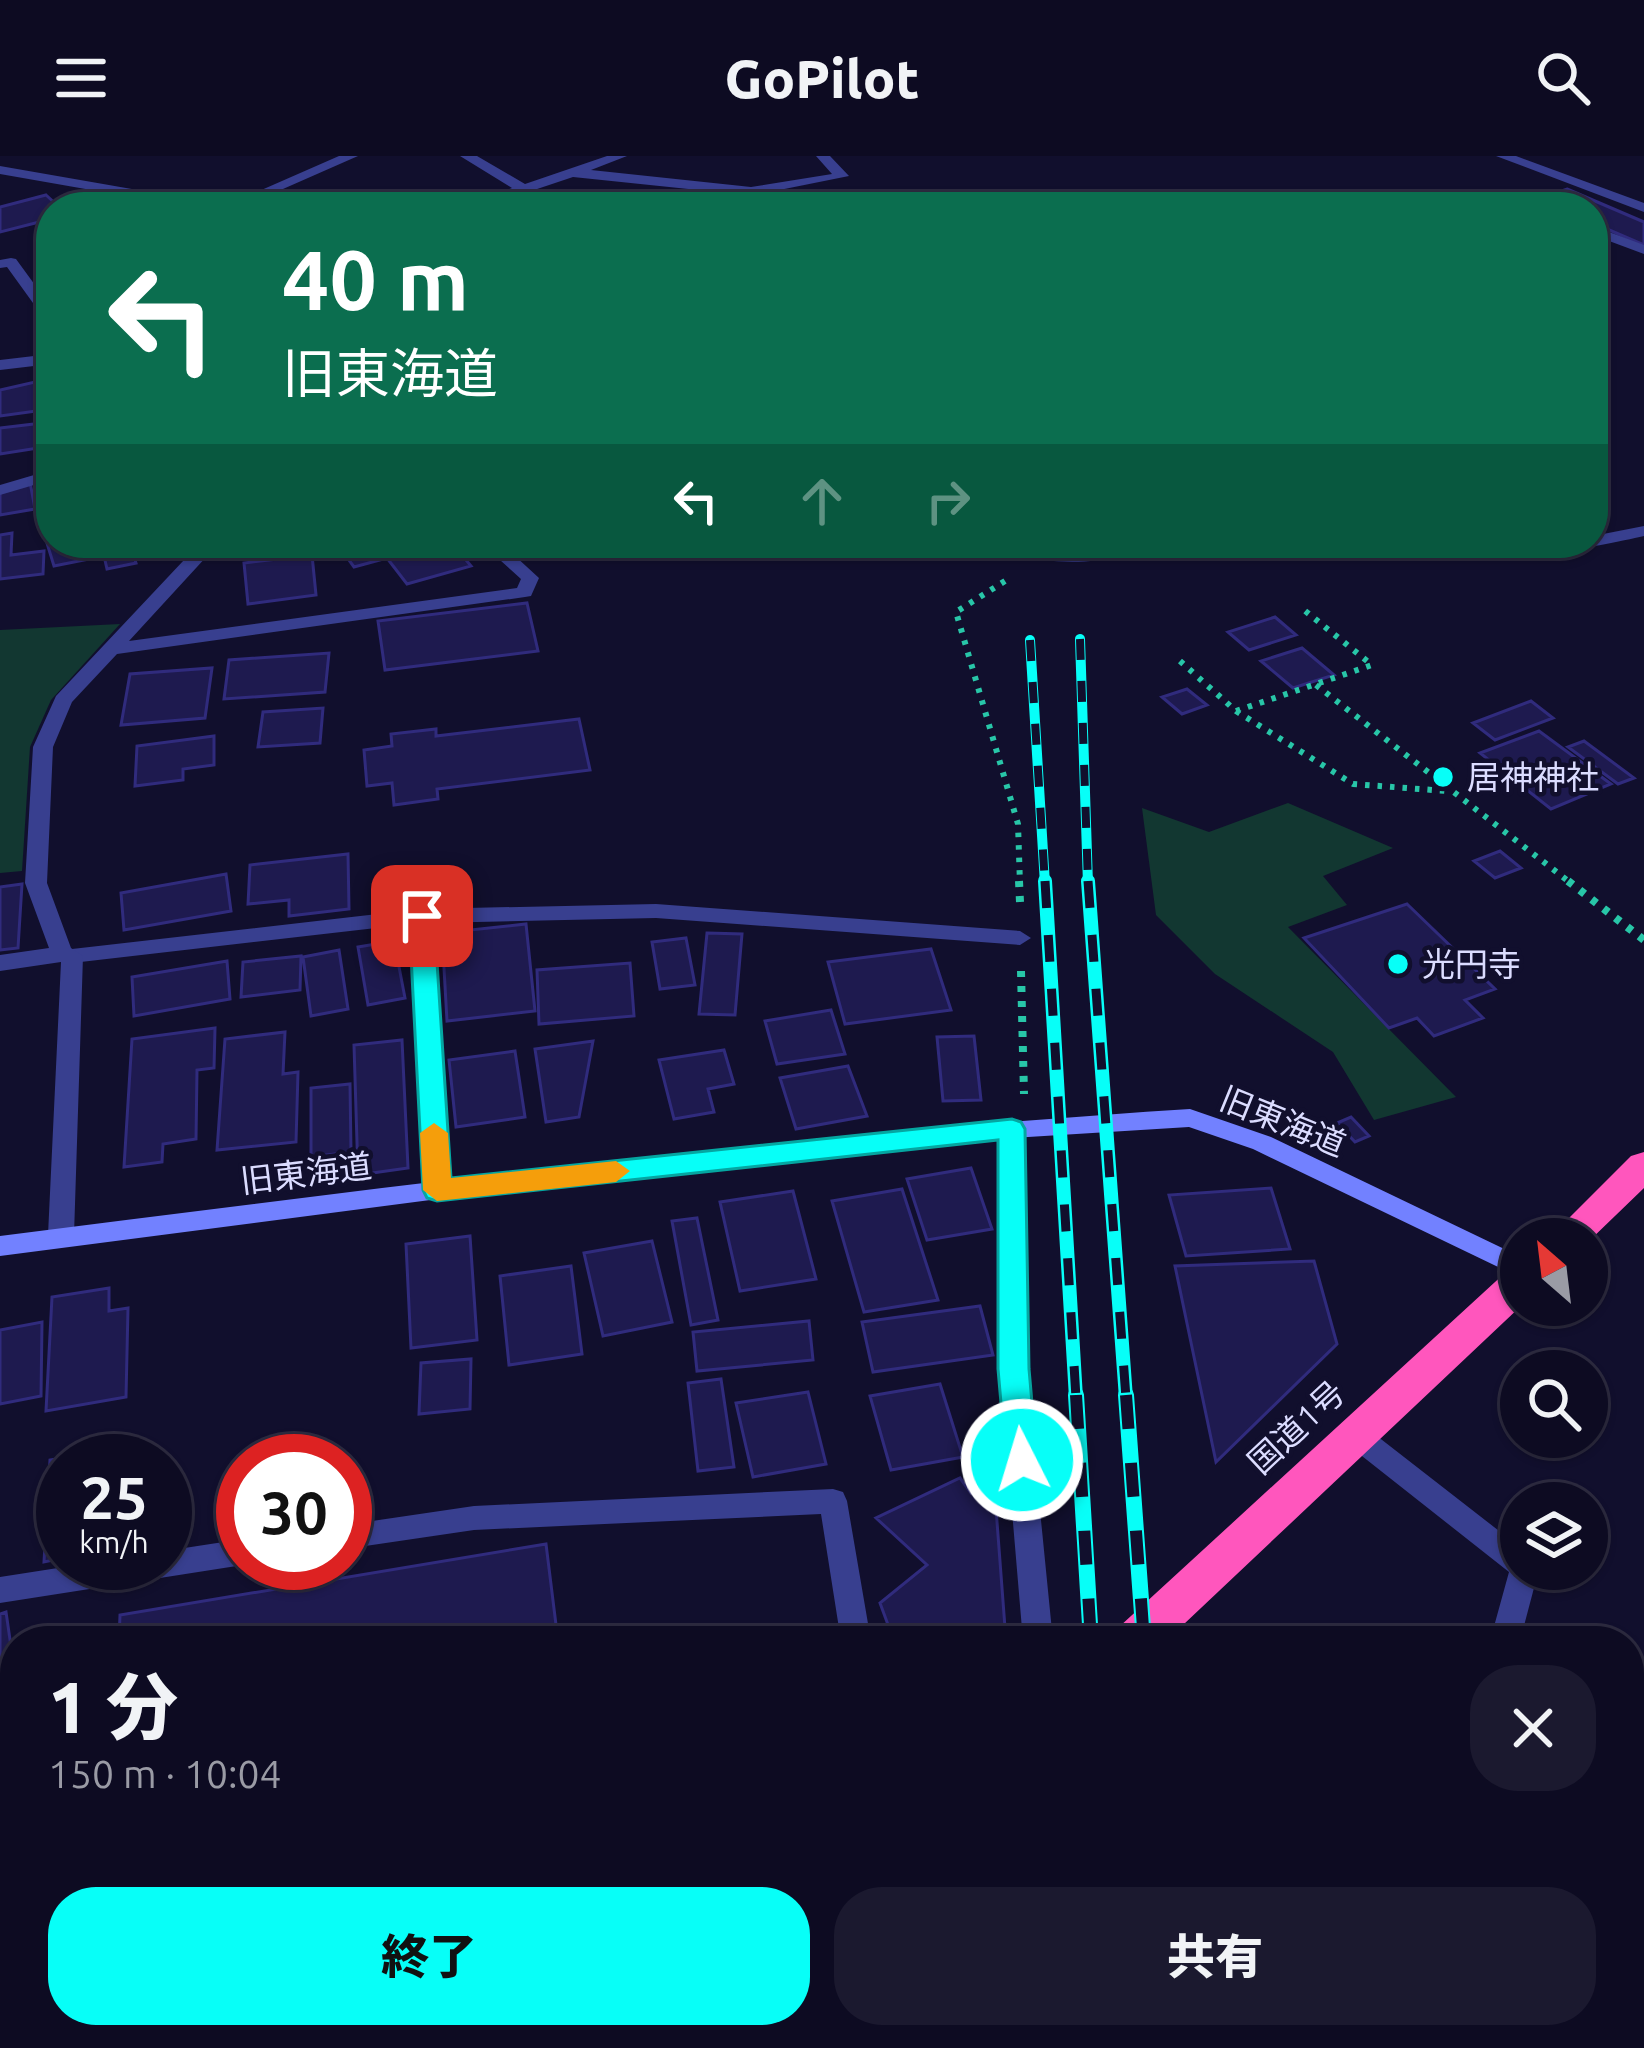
<!DOCTYPE html>
<html lang="ja">
<head>
<meta charset="utf-8">
<style>
  :root { --surface:#0d0b22; --page:#1b192f; --text:#f1f3f6; --muted:#9a9ba5; --line:#2d2b40; --accent:#07fff8 }
  body { margin:0; font-family:Ubuntu,"Noto Sans JP",sans-serif; background:var(--page); color:var(--text); height:100vh; display:flex; flex-direction:column; font-size:45px; white-space:nowrap }
  * { box-sizing:border-box; margin:0 }
  p { font-size:39px; color:var(--muted) }
  .icon { flex:none; width:66px; height:66px; fill:none; stroke:currentColor; stroke-width:2; stroke-linecap:round; stroke-linejoin:round }
  .map { position:relative; flex:1; overflow:hidden }
  .details { position:absolute; left:0px; top:1470px; width:1644px; height:423px; display:flex; flex-direction:column; background:var(--surface); border-radius:48px 48px 0 0; box-shadow:0 3px 9px #0004,0 0 0 3px var(--line) }
  .details>* { flex:none }
  .hud { position:absolute; left:36px; top:36px; width:1572px; height:366px; border-radius:48px; box-shadow:0 3px 9px #0004,0 0 0 3px var(--line); background:#0b6e4f; color:#fff; overflow:hidden }
  .needle { width:78px; rotate:332deg }
  .fabs { position:absolute; left:1500px; top:1062px; display:grid; gap:24px }
  .fabs a { display:grid; place-items:center; width:108px; height:108px; border-radius:50%; background:var(--surface); box-shadow:0 3px 9px #0004,0 0 0 3px var(--line); font-size:60px }
  .speed { position:absolute; left:36px; top:1278px; display:flex; gap:24px; font-size:60px; font-weight:700; text-align:center }
  .speed>* { display:grid; place-content:center; width:156px; height:156px; border-radius:50%; background:var(--surface); box-shadow:0 3px 9px #0004,0 0 0 3px var(--line); line-height:1 }
  .speed small { font-size:30px; font-weight:400 }
  .speed .limit { border:18px solid #d22; background:#fff; color:#111 }
  .pin { position:absolute; display:grid; place-items:center; width:102px; height:102px; color:#fff; margin:-51px; border-radius:24px; box-shadow:0 6px 18px #0006 }
  .me { position:absolute; width:132px; margin:-66px; rotate:355deg; stroke-linejoin:round; filter:drop-shadow(0 0 9px #0008) }
  .turn { display:flex; align-items:center; gap:42px; height:252px; padding:0 48px; font-size:54px }
  .turn .icon { width:156px; height:156px; stroke-width:2.5 }
  .turn b { display:block; font-size:84px; line-height:102px }
  .lanes { display:flex; align-items:center; height:114px; padding:0 48px; background:#0003; justify-content:center; gap:60px; direction:ltr }
  .lanes .off { opacity:.35 }
  .round { display:grid; place-items:center; flex:none; width:126px; height:126px; border-radius:48px; background:var(--page) }
  .overview { display:flex; align-items:center; justify-content:space-between; height:204px; padding:0 48px }
  h1 { font-size:72px; font-weight:800; line-height:90px }
  .cta { display:flex; gap:24px; margin-top:auto; padding:24px 48px }
  .cta a { flex:1; height:138px; border-radius:48px; background:var(--accent); color:#111; font-size:48px; font-weight:800; line-height:138px; text-align:center }
  .cta a+a { background:var(--page); color:var(--text) }
  header { display:flex; justify-content:space-between; align-items:center; height:156px; padding:0 48px; background:var(--surface); font-size:54px; font-weight:800 }
  .map>svg:first-child { display:block }
  .green { fill:#123731 }
  .lines { fill:none; stroke-linecap:round; stroke-linejoin:round }
  .stream { fill:#072a4e; fill-rule:evenodd }
  .building { fill:#1e1a4f; stroke:#302b7d; stroke-width:3 }
  .path-far1 { stroke:#28c6a8; stroke-width:6; stroke-dasharray:4.5 8; stroke-linecap:butt }
  .path { stroke:#28c6a8; stroke-width:8; stroke-dasharray:6 9; stroke-linecap:butt }
  .lane { fill:#383f8f; fill-rule:evenodd }
  .street { fill:#383f8f; fill-rule:evenodd }
  .secondary { fill:#7281ff; fill-rule:evenodd }
  .highway { fill:#ff56bd; fill-rule:evenodd }
  .rail-far2-casing { stroke:#07fff8; stroke-width:10 }
  .rail-far1-casing { stroke:#07fff8; stroke-width:14 }
  .rail-casing { stroke:#07fff8; stroke-width:16 }
  .rail-far2 { stroke:#110f2d; stroke-width:8; stroke-dasharray:21; stroke-linecap:butt }
  .rail-far1 { stroke:#110f2d; stroke-width:9; stroke-dasharray:27; stroke-linecap:butt }
  .rail { stroke:#110f2d; stroke-width:12; stroke-dasharray:34; stroke-linecap:butt }
  .route { fill:#07fff8; stroke:#05a6a1; stroke-width:3 }
  .slow { fill:#f59e0b }
  .poi-dot { fill:#07fff8; stroke:#110f2d; stroke-width:4.5 }
  .labels { text-anchor:middle; stroke-width:9; stroke-linejoin:round; paint-order:stroke }
  .poi-label { font-size:33px; fill:#dbdcff; stroke:#110f2d; text-anchor:start }
  .street-label { font-size:33px; fill:#dbdcff; stroke:#110f2d }
</style>
</head>
<body>
<header><svg class="icon" aria-label="menu" viewBox="0 0 24 24"><path d="M4 6h16M4 12h16M4 18h16"/></svg>GoPilot<svg class="icon" aria-label="search" viewBox="0 0 24 24"><circle cx="10" cy="10" r="6"/><path d="M15 15l6 6"/></svg></header>
<div class="map">
<svg width="1644" height="1892" viewBox="0 0 1644 1892">
  <rect width="100%" height="100%" fill="#110f2d"/>
  <path class="green" d="M120 468 51 544 30 591 22 715 0 717V474Z
    M1288 647 1393 692 1323 720 1347 749 1288 771 1456 941 1374 964 1333 896 1215 818 1156 759 1142 652 1209 676Z"/>
  <g class="lines">
    <path class="stream" d="M1383 1878H1409L1413 1892H1387Z"/>
  </g>
  <path class="building" d="M1567 33 1644 66V89L1593 67V51H1556L1538 43Z
    M46 39 59 51H51V63L0 76V51Z
    M719 42 721 51H634Z
    M48 223 51 253 0 260V234Z
    M51 266V290L0 298V272Z
    M30 326 35 353 0 359V336Z
    M12 377 11 399 44 395 43 418 0 423V379Z
    M51 383V387H92L93 391 130 387 136 407 107 413 104 400 54 410 46 384Z
    M452 387 471 410 407 428 387 402 354 411 338 389Z
    M312 399 316 439 248 448 244 407Z
    M527 447 538 495 385 514 378 465Z
    M1275 461 1296 479 1249 494 1228 476Z
    M1302 492 1334 519 1293 532 1261 505Z
    M329 497 325 536 224 543 229 504Z
    M212 512 205 562 121 569 130 518Z
    M1187 533 1207 549 1182 558 1162 541Z
    M1531 545 1553 562 1495 584 1473 567Z
    M323 552 320 587 258 591 263 556Z
    M579 563 590 614 437 633 438 643 394 649 392 627 367 630 364 594 392 590 391 578 436 573V580Z
    M1539 575 1611 628 1551 653 1480 597Z
    M214 580V609L183 613V624L135 630 137 590Z
    M1584 585 1634 622 1618 628 1568 591Z
    M1500 695 1521 712 1495 722 1474 705Z
    M348 698 349 753 289 760V744L248 748 250 709Z
    M226 718 231 755 124 774 121 737Z
    M22 728 18 792 0 794V731Z
    M1407 748 1495 833 1465 844 1483 862 1434 880 1417 862 1389 872 1304 782Z
    M526 768 535 855 447 865 442 777Z
    M707 777 742 778 735 859 699 858Z
    M686 782 695 829 660 833 652 786Z
    M394 785 405 842 368 849 358 791Z
    M931 793 951 854 845 868 828 806Z
    M339 794 348 853 311 860 303 801Z
    M301 800 300 834 241 841 243 806Z
    M227 805 230 843 134 860 132 821Z
    M630 807 634 860 539 868 537 814Z
    M831 854 845 898 777 908 765 865Z
    M215 872 214 912 197 914 196 983 163 988 162 1006 124 1011 132 883Z
    M285 876 283 918 298 916 296 986 217 994 225 883Z
    M974 880 981 944 943 945 937 881Z
    M402 884 408 1012 358 1019 354 889Z
    M593 885 579 961 546 966 535 893Z
    M724 894 734 928 708 933 714 956 674 963 659 904Z
    M515 895 525 961 456 971 449 904Z
    M848 910 867 960 796 973 780 922Z
    M350 928 351 996 311 1001V932Z
    M1351 961 1369 980 1355 986 1337 967Z
    M971 1012 992 1073 927 1084 907 1023Z
    M1271 1032 1290 1093 1186 1100 1169 1039Z
    M902 1033 938 1144 864 1156 832 1045Z
    M793 1035 816 1123 740 1135 720 1046Z
    M697 1062 718 1164 691 1169 672 1065Z
    M470 1080 477 1184 411 1192 406 1088Z
    M652 1085 672 1166 603 1180 584 1097Z
    M1314 1105 1337 1188 1216 1306 1175 1110Z
    M571 1110 582 1198 509 1209 500 1120Z
    M109 1132V1155L128 1152 126 1241 46 1255 52 1141Z
    M980 1150 993 1199 873 1216 862 1166Z
    M809 1165 813 1204 697 1215 693 1176Z
    M42 1166 41 1240 0 1248V1174Z
    M471 1203 470 1253 419 1258 421 1207Z
    M721 1223 734 1311 698 1315 688 1227Z
    M940 1228 963 1301 891 1314 870 1240Z
    M808 1236 826 1308 753 1321 736 1247Z
    M139 1289 138 1305H63V1402L44 1406 50 1304Z
    M960 1322 971 1337 994 1326 1006 1485H894L880 1447 927 1409 876 1362Z
    M546 1388 558 1485H119L120 1459Z
    M6 1456 15 1518 0 1524V1458Z
    M15 1567V1622L0 1628V1573Z
    M15 1655V1848L0 1782V1661Z
    M1629 1704 1644 1756V1775H1629Z
    M22 1878H114L83 1892H25Z
    M835 1878H934L949 1892H821Z
    M1430 1878H1502L1508 1892H1435Z"/>
  <g class="lines">
    <path class="path-far1" d="M1005 425 956 456 1018 668 1020 728
      M1180 505 1236 555 1372 509 1304 454
      M1316 529 1572 728
      M1236 555 1353 628 1446 635"/>
    <path class="path" d="M1019 725 1020 746
      M1568 725 1644 784
      M1021 815 1024 938"/>
    <path class="lane" d="M656 748 1020 775 1031 782 1020 789 656 762 432 767 450 1034 447 1041H429L426 1034 411 768 72 807 61 800 72 793 421 753Z
      M833 1333 843 1336 847 1345 871 1485H841L821 1358 474 1374 345 1393V1369L474 1350Z
      M243 1383V1407H248L243 1409 0 1447V1421L90 1407H165V1395Z"/>
    <path class="street" d="M339 0H358L242 51H223Z
      M460 0H477L525 28 607 0H627L591 14 751 31 832 18 816 0H830L849 20 760 38 768 51H754L746 39 573 21 483 51H462L512 32Z
      M1496 0H1516L1644 47V56Z
      M0 10 212 47 219 51H188L0 18Z
      M1593 70 1644 89V98L1593 79Z
      M11 102 16 103 51 151V167L46 165 7 111 0 112V104Z
      M51 198V208L0 214V204Z
      M51 314V324L0 339V329Z
      M1644 370V380C1612 387 1537 405 1509 387H1593V380Z
      M200 387H219L129 485 517 432 521 423 481 387H501L539 422 531 440 525 441 117 498 72 546 53 591 47 727 71 792 83 800 74 1079 70 1086H52L48 1079 61 806 0 815V799L49 792 25 727 33 591 56 540Z
      M990 387 1072 395 1155 387C1119 412 1026 412 990 387Z
      M1012 964 1024 973 1026 1213 1053 1485H1023L1000 1213V973Z
      M1358 1269 1368 1273 1521 1392V1413H1539L1520 1485H1490L1509 1416 1348 1289 1344 1281 1348 1273Z
      M1629 1778H1644V1812H1629Z
      M120 1878H171L163 1892H112Z
      M1019 1878H1053L1055 1892H1021Z
      M1273 1878H1307L1309 1892H1275Z"/>
    <path class="secondary" d="M1190 953 1271 981 1521 1101V1122L1253 993 1189 971 1012 982 438 1043 0 1100V1080C396 1030 792 978 1190 953Z"/>
    <path class="highway" d="M1644 996V1032L1587 1087V1083H1548L1631 1000Z
      M1521 1111 1522 1149 1166 1485H1112L1119 1471 1507 1115Z
      M647 1878H709L703 1892H641Z"/>
    <defs>
      <path id="rail-far2" d="M1080 483 1088 728
        M1030 484 1045 728"/>
      <path id="rail-far1" d="M1045 725 1076 1242
        M1088 725 1126 1242"/>
      <path id="rail" d="M1076 1239 1091 1485
        M1126 1239 1144 1485
        M1117 1878 1118 1892
        M1179 1878 1180 1892"/>
    </defs>
    <use href="#rail-far2" class="rail-far2-casing"/>
    <use href="#rail-far1" class="rail-far1-casing"/>
    <use href="#rail" class="rail-casing"/>
    <use href="#rail-far2" class="rail-far2"/>
    <use href="#rail-far1" class="rail-far1"/>
    <use href="#rail" class="rail"/>
  </g>
  <path class="route" d="M422 752 434 760 451 1022 1012 963 1021 966 1025 973 1029 1213 1037 1304 1033 1313 1022 1317 1010 1313 1006 1304 998 1213V984L437 1045 427 1042 423 1034 409 760Z"/>
  <path class="slow" d="M434 967 448 977 451 1022 616 1005 630 1015 616 1026 437 1045 423 1034 420 977Z"/>
  <g class="poi-dot">
    <circle cx="1443" cy="621" r="12"/>
    <circle cx="1398" cy="808" r="12"/>
  </g>
  <g class="labels">
    <g class="poi-label">
      <text x="1467" y="633">居神神社</text>
      <text x="1422" y="820">光円寺</text>
    </g>
    <g class="street-label">
      <text transform="translate(1283 965) rotate(22)" y="12">旧東海道</text>
      <text transform="translate(306 1017) rotate(-7)" y="12">旧東海道</text>
      <text transform="translate(1296 1271) rotate(-43)" y="12">国道1号</text>
    </g>
  </g>
</svg>
<div class="fabs">
<a><svg class="needle" viewBox="-14 -14 28 28"><path d="M0-13l5 13h-10z" fill="#e53935"/><path d="M0 13l5-13h-10z" fill="#9a9ba5"/></svg></a>
<a><svg class="icon" aria-label="search" viewBox="0 0 24 24"><circle cx="10" cy="10" r="6"/><path d="M15 15l6 6"/></svg></a>
<a><svg class="icon" aria-label="layers" viewBox="0 0 24 24"><path d="M12 4l9 5-9 5-9-5zM3 14l9 5 9-5"/></svg></a>
</div>
<div class="speed"><div>25<small>km/h</small></div><div class="limit">30</div></div>
<div class="pin" style="left:422px;top:760px;background:#d93025"><svg class="icon" aria-label="arrive" viewBox="0 0 24 24"><path d="M6 21V4h12l-3 4 3 4H6"/></svg></div>
<svg class="me" style="left:1022px;top:1304px" viewBox="-20 -20 40 40"><circle r="17" fill="#07fff8" stroke="#fff" stroke-width="3"/><path d="M0-11L8 9 0 5-8 9z" fill="#fff"/></svg>
<div class="hud">
<div class="turn"><svg class="icon" aria-label="left" viewBox="0 0 24 24"><path d="M17 20v-9H6M10 6l-5 5 5 5"/></svg><div><b>40 m</b>旧東海道</div></div>
<div class="lanes"><svg class="icon" aria-label="left" viewBox="0 0 24 24"><path d="M17 20v-9H6M10 6l-5 5 5 5"/></svg><svg class="icon off" aria-label="ahead" viewBox="0 0 24 24"><path d="M12 20V5M6 11l6-6 6 6"/></svg><svg class="icon off" aria-label="right" viewBox="0 0 24 24"><path d="M7 20v-9h11M14 6l5 5-5 5"/></svg></div>
</div>
<section class="details">
<div class="overview"><div><h1>1 分</h1><p>150 m · 10:04</p></div><a class="round"><svg class="icon" aria-label="close" viewBox="0 0 24 24"><path d="M6 6l12 12M18 6L6 18"/></svg></a></div>
<div class="cta"><a>終了</a><a>共有</a></div>
</section>
</div>
</body>
</html>
